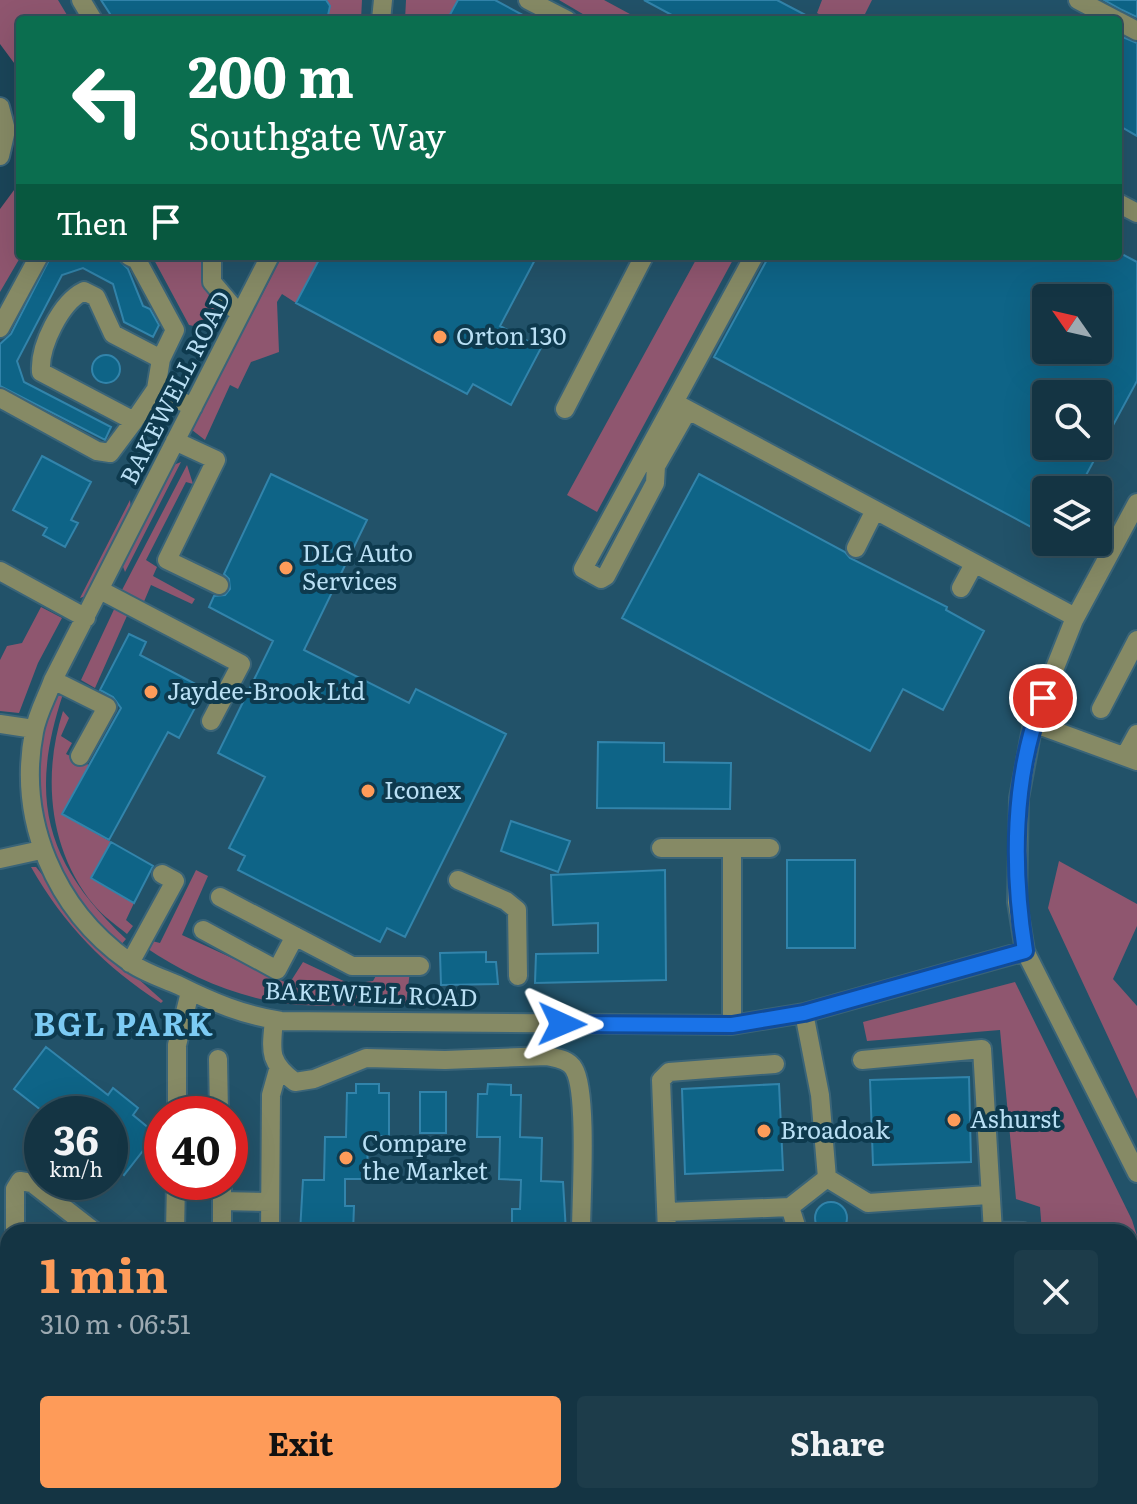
<!DOCTYPE html>
<html lang="en">
<head>
<meta charset="utf-8">
<style>
  :root { --surface:#143443; --page:#1d3c4a; --text:#f1f3f6; --muted:#9daab2; --line:#334f5c; --accent:#fe9b59 }
  body { margin:0; font-family:Literata,serif; background:var(--page); color:var(--text); height:100vh; display:flex; flex-direction:column; font-size:30px; white-space:nowrap }
  * { box-sizing:border-box; margin:0 }
  p { font-size:26px; color:var(--muted) }
  .icon { flex:none; width:44px; height:44px; fill:none; stroke:currentColor; stroke-width:2; stroke-linecap:round; stroke-linejoin:round }
  .map { position:relative; flex:1; overflow:hidden }
  .side { position:absolute; left:0px; top:1224px; width:1138px; height:280px; display:flex; flex-direction:column; background:var(--surface); border-radius:24px 24px 0 0; box-shadow:0 8px 32px #0002,0 0 0 2px var(--line) }
  .side>* { flex:none }
  .hud { position:absolute; left:16px; top:16px; width:1106px; height:244px; border-radius:8px; box-shadow:0 8px 32px #0002,0 0 0 2px var(--line); background:#0b6e4f; color:#fff; overflow:hidden }
  .needle { width:52px; rotate:304deg }
  .tools { position:absolute; left:1032px; top:284px; display:grid; gap:16px }
  .tools a { display:grid; place-items:center; width:80px; height:80px; border-radius:8px; background:var(--surface); box-shadow:0 8px 32px #0002,0 0 0 2px var(--line); font-size:40px }
  .speed { position:absolute; left:24px; top:1096px; display:flex; gap:16px; font-size:40px; font-weight:700; text-align:center }
  .speed>* { display:grid; place-content:center; width:104px; height:104px; border-radius:50%; background:var(--surface); box-shadow:0 8px 32px #0002,0 0 0 2px var(--line); line-height:1 }
  .speed small { font-size:20px; font-weight:400 }
  .speed .limit { border:12px solid #d22; background:#fff; color:#111 }
  .pin { position:absolute; display:grid; place-items:center; width:68px; height:68px; color:#fff; margin:-34px; border:4px solid #fff; border-radius:50%; box-shadow:0 2px 8px #0007 }
  .me { position:absolute; width:88px; margin:-44px; rotate:91deg; stroke-linejoin:round; filter:drop-shadow(0 0 6px #0008) }
  .turn { display:flex; align-items:center; gap:28px; height:168px; padding:0 40px; font-size:36px }
  .turn .icon { width:104px; height:104px; stroke-width:2.5 }
  .turn b { display:block; font-size:56px; line-height:68px }
  .then { display:flex; align-items:center; height:76px; padding:0 40px; background:#0003; gap:16px; font-size:30px }
  .round { display:grid; place-items:center; flex:none; width:84px; height:84px; border-radius:8px; background:var(--page) }
  .overview { display:flex; align-items:center; justify-content:space-between; height:136px; padding:0 40px }
  h1 { font-size:48px; font-weight:700; line-height:60px; color:var(--accent) }
  .button { display:flex; gap:16px; margin-top:auto; padding:16px 40px }
  .button a { flex:1; height:92px; border-radius:8px; background:var(--accent); color:#111; font-size:32px; font-weight:700; line-height:92px; text-align:center }
  .button a+a { background:var(--page); color:var(--text) }
  .map>svg:first-child { display:block }
  .built { fill:#225269; fill-rule:evenodd }
  .green { fill:#8f566f }
  .building { fill:#0e6487; stroke:#3284ab; stroke-width:2; fill-rule:evenodd }
  .lines { fill:none; stroke-linecap:round; stroke-linejoin:round }
  .minor-casing { stroke:#3a6478; stroke-width:22 }
  .highway-casing { stroke:#3a6478; stroke-width:28 }
  .minor { stroke:#868a65; stroke-width:18 }
  .highway { stroke:#e7ef92; stroke-width:24 }
  .route-casing { stroke:#114b97; stroke-width:20 }
  .route { stroke:#1a73e8; stroke-width:14 }
  .poi-dot { fill:#fe9b59; stroke:#0e3a4e; stroke-width:3 }
  .labels { text-anchor:middle; stroke-width:8; stroke-linejoin:round; paint-order:stroke }
  .poi-label { font-size:24px; fill:#b9dff4; stroke:#0e3a4e; text-anchor:start }
  .street-label { font-size:24px; fill:#b9dff4; stroke:#0e3a4e }
  .district-label { font-size:32px; font-weight:bold; letter-spacing:2px; fill:#7ccbf4; stroke:#0e3a4e }
</style>
</head>
<body>
<div class="map">
<svg width="1137" height="1504" viewBox="0 0 1137 1504">
  <rect width="100%" height="100%" fill="#1a4559"/>
  <path class="built" d="M0 0H1137V1331L1130 1337V1232H8V1438H0V214L20 256H1118V20H20ZM1046 298H1098V350H1046ZM1046 394H1098V446H1046ZM1046 490H1098V542H1046ZM42 1114H110V1182H42ZM162 1114H230V1182H162Z"/>
  <path class="green" d="M0 0H58L70 20H20V71L0 44Z
    M326 0H362L361 20H327L330 6Z
    M406 0H458L447 20H405Z
    M559 0H604L641 20H593Z
    M822 0H872L862 20H830L817 13Z
    M20 182 21 256 0 292V209Z
    M152 256H204L221 304 208 329 189 325Z
    M282 256H321L296 303 282 294 277 302 279 352 251 362 238 389 230 385 205 440 192 430Z
    M698 256H735L597 512 567 495Z
    M181 462 125 572 122 564 171 466Z
    M187 465 193 484 186 482 146 560 157 567 153 576 195 599 192 604 151 585 143 604 122 590Z
    M130 500 131 509 86 596 80 598Z
    M117 603 130 609 95 688 81 680Z
    M41 607 62 618 38 663 19 713 0 711V660L7 646 22 643Z
    M58 693 63 694C28 799 46 864 126 939L120 946C109 935 96 924 85 912 44 865 30 792 41 732 44 719 53 705 58 693Z
    M63 711 69 718 61 736 72 743 66 754 89 765 62 814 111 842 91 878 134 903 126 920 133 926 127 934C116 925 103 916 94 905 49 851 42 776 63 711Z
    M1059 861 1137 904V926L1113 979 1137 1006V1099L1048 908Z
    M31 867H36L97 942 163 1001 161 1003C105 967 64 925 31 867Z
    M196 870 208 876 182 935 289 984 303 962 350 984 373 981 378 972 410 971 406 1004C363 1004 317 1009 275 1002 229 994 183 973 145 947L148 940 160 943Z
    M1015 982 1132 1220 1137 1236V1318L1130 1326V1232H1042L1040 1207 1016 1199 1000 1030 867 1041 863 1022Z"/>
  <path class="building" d="M101 0H326L330 6 327 20H114Z
    M458 0H495L532 20H447Z
    M644 0H777L815 20H681Z
    M1104 0H1137V17L1122 10Z
    M1118 35 1137 43V136L1118 125Z
    M1118 252 1137 262V381L1078 490H1046V535L714 357 769 256H1118ZM1046 298H1098V350H1046ZM1046 394H1098V446H1046Z
    M51 256 118 259 128 269 143 306 150 309 159 325 153 337 124 322 113 284 83 268 62 275 17 361 24 382 111 427 105 440 0 386V344L11 334Z
    M321 256H537L500 326 541 348 511 405 473 384 467 394 296 303Z
    M92 369a14 14 0 1 1 28 0a14 14 0 1 1-28 0Z
    M42 456 91 482 71 520 78 523 65 547 43 535 47 528 13 510Z
    M271 474 367 520 304 650 409 703 416 689 506 734 405 937 387 928 380 942 238 870 245 856 229 848 265 777 218 753 273 641 209 607 214 596 225 595 230 589 229 579 224 574Z
    M699 474 845 552 850 558 947 607 946 610 984 631 943 710 903 689 870 751 622 618Z
    M129 634 146 642 140 655 205 689 179 738 168 732 109 840 62 814 121 708 113 697 100 690Z
    M598 742 664 743V762L731 763 730 809 597 808Z
    M511 821 570 841 558 872 501 851Z
    M111 842 153 866 134 903 91 878Z
    M787 860H855V948H787Z
    M665 870 666 980 535 983 536 954 598 953V923L553 925 551 875Z
    M486 952V962H496L498 984 441 985 440 953Z
    M46 1047 108 1095 113 1088 138 1108 133 1115 156 1134 124 1175 110 1164V1114H46L14 1089Z
    M969 1077 971 1162 873 1165 870 1080Z
    M356 1084H379V1093H389V1136H368L367 1179H345V1206H354L353 1232H300L303 1180H324L325 1137H346L347 1093H356Z
    M488 1084 511 1085V1095H521L520 1137 542 1138 541 1181 563 1182 566 1232H512V1209H520L521 1180 499 1179 500 1137H477L478 1094H487Z
    M779 1084 783 1170 685 1174 682 1089Z
    M420 1092H446V1133H420Z
    M815 1218a16 16 0 1 1 32 0a16 16 0 1 1-32 0Z"/>
  <g class="lines">
    <defs>
      <path id="minor" d="M81 0 93 20
        M528 0 567 20
        M1078 0 1116 20
        M381 20 383 0
        M1118 21 1137 31
        M0 107 6 130 0 156
        M1118 203 1137 213
        M129 256 137 260 175 330 161 359 156 389
        M212 256V282L239 314
        M270 256 53 680C47 697 37 714 34 732 17 820 55 909 128 961 142 972 162 978 178 985 212 1002 243 1015 281 1021L732 1025 804 1013 1025 951
        M0 328 39 256
        M161 359 113 334 96 297 84 291C61 302 39 346 41 372L134 421 156 389 193 407
        M0 398 97 451 110 453 134 421
        M677 404 1075 617
        M565 409 644 256
        M688 410 656 466 655 483 606 576 601 579 583 569 754 256
        M175 441 216 460 167 560 219 585
        M1137 503 1074 620 1033 723 1019 798 1017 902 1025 951 1137 1173
        M856 548 875 510
        M0 571 86 618
        M961 588 974 564
        M100 590 241 664 211 721
        M53 680 107 707 80 756
        M1101 709 1137 640
        M1033 723 1137 761
        M0 724 34 729
        M1126 754 1137 734
        M661 848H770
        M732 848V1025
        M0 859 41 850
        M458 880 506 901 517 910 518 976
        M220 897 352 966H420
        M203 930 277 970 295 936
        M130 963 175 881 162 874
        M804 1013 820 1095 827 1178
        M274 1020C271 1051 268 1062 295 1082L314 1079 366 1058 445 1060 547 1056C556 1058 569 1059 574 1069 588 1092 581 1200 581 1232
        M218 1059 219 1114
        M862 1060 982 1049 993 1232
        M177 1114V1045L190 992
        M827 1178 868 1203 988 1195
        M222 1201 270 1202
        M790 1207 798 1232
        M667 1212 790 1207 827 1178
        M993 1231 1023 1232
        M15 1232V1189L20 1181 32 1183 95 1232
        M175 1232 176 1182
        M222 1232V1182
        M270 1232 271 1095 278 1070
        M667 1232 661 1080 669 1072 775 1064
        M0 1450H8"/>
      <path id="highway" d="M1130 1384 1137 1380
        M0 1469H8
        M1130 1478H1137"/>
    </defs>
    <use href="#minor" class="minor-casing"/>
    <use href="#highway" class="highway-casing"/>
    <use href="#minor" class="minor"/>
    <use href="#highway" class="highway"/>
  </g>
  <g class="lines">
    <defs>
      <path id="route" d="M562 1024 732 1025 804 1013 1025 951C1012 869 1012 777 1043 698"/>
    </defs>
    <use href="#route" class="route-casing"/>
    <use href="#route" class="route"/>
  </g>
  <g class="poi-dot">
    <circle cx="440" cy="337" r="8"/>
    <circle cx="286" cy="568" r="8"/>
    <circle cx="151" cy="692" r="8"/>
    <circle cx="368" cy="791" r="8"/>
    <circle cx="954" cy="1120" r="8"/>
    <circle cx="764" cy="1131" r="8"/>
    <circle cx="346" cy="1158" r="8"/>
  </g>
  <g class="labels">
    <g class="poi-label">
      <text x="456" y="345">Orton 130</text>
      <text x="302" y="562">DLG Auto<tspan x="302" dy="28">Services</tspan></text>
      <text x="167" y="700">Jaydee-Brook Ltd</text>
      <text x="384" y="799">Iconex</text>
      <text x="970" y="1128">Ashurst</text>
      <text x="780" y="1139">Broadoak</text>
      <text x="362" y="1152">Compare<tspan x="362" dy="28">the Market</tspan></text>
    </g>
    <g class="street-label">
      <text transform="translate(176 388) rotate(-63)" y="8">BAKEWELL ROAD</text>
      <text transform="translate(371 995) rotate(2)" y="8">BAKEWELL ROAD</text>
    </g>
    <g class="district-label">
      <text x="124" y="1036">BGL PARK</text>
    </g>
  </g>
</svg>
<div class="tools">
<a><svg class="needle" viewBox="-14 -14 28 28"><path d="M0-13l5 13h-10z" fill="#e53935"/><path d="M0 13l5-13h-10z" fill="#9daab2"/></svg></a>
<a><svg class="icon" aria-label="search" viewBox="0 0 24 24"><circle cx="10" cy="10" r="6"/><path d="M15 15l6 6"/></svg></a>
<a><svg class="icon" aria-label="layers" viewBox="0 0 24 24"><path d="M12 4l9 5-9 5-9-5zM3 14l9 5 9-5"/></svg></a>
</div>
<div class="speed"><div>36<small>km/h</small></div><div class="limit">40</div></div>
<div class="pin" style="left:1043px;top:698px;background:#d93025"><svg class="icon" aria-label="arrive" viewBox="0 0 24 24"><path d="M6 21V4h12l-3 4 3 4H6"/></svg></div>
<svg class="me" style="left:562px;top:1024px" viewBox="-20 -20 40 40"><path d="M0-17L14 15 0 8-14 15z" fill="#1a73e8" stroke="#fff" stroke-width="4"/></svg>
<div class="hud">
<div class="turn"><svg class="icon" aria-label="left" viewBox="0 0 24 24"><path d="M17 20v-9H6M10 6l-5 5 5 5"/></svg><div><b>200 m</b>Southgate Way</div></div>
<div class="then">Then<svg class="icon" aria-label="arrive" viewBox="0 0 24 24"><path d="M6 21V4h12l-3 4 3 4H6"/></svg></div>
</div>
<section class="side">
<div class="overview"><div><h1>1 min</h1><p>310 m · 06:51</p></div><a class="round"><svg class="icon" aria-label="close" viewBox="0 0 24 24"><path d="M6 6l12 12M18 6L6 18"/></svg></a></div>
<div class="button"><a>Exit</a><a>Share</a></div>
</section>
</div>
</body>
</html>
